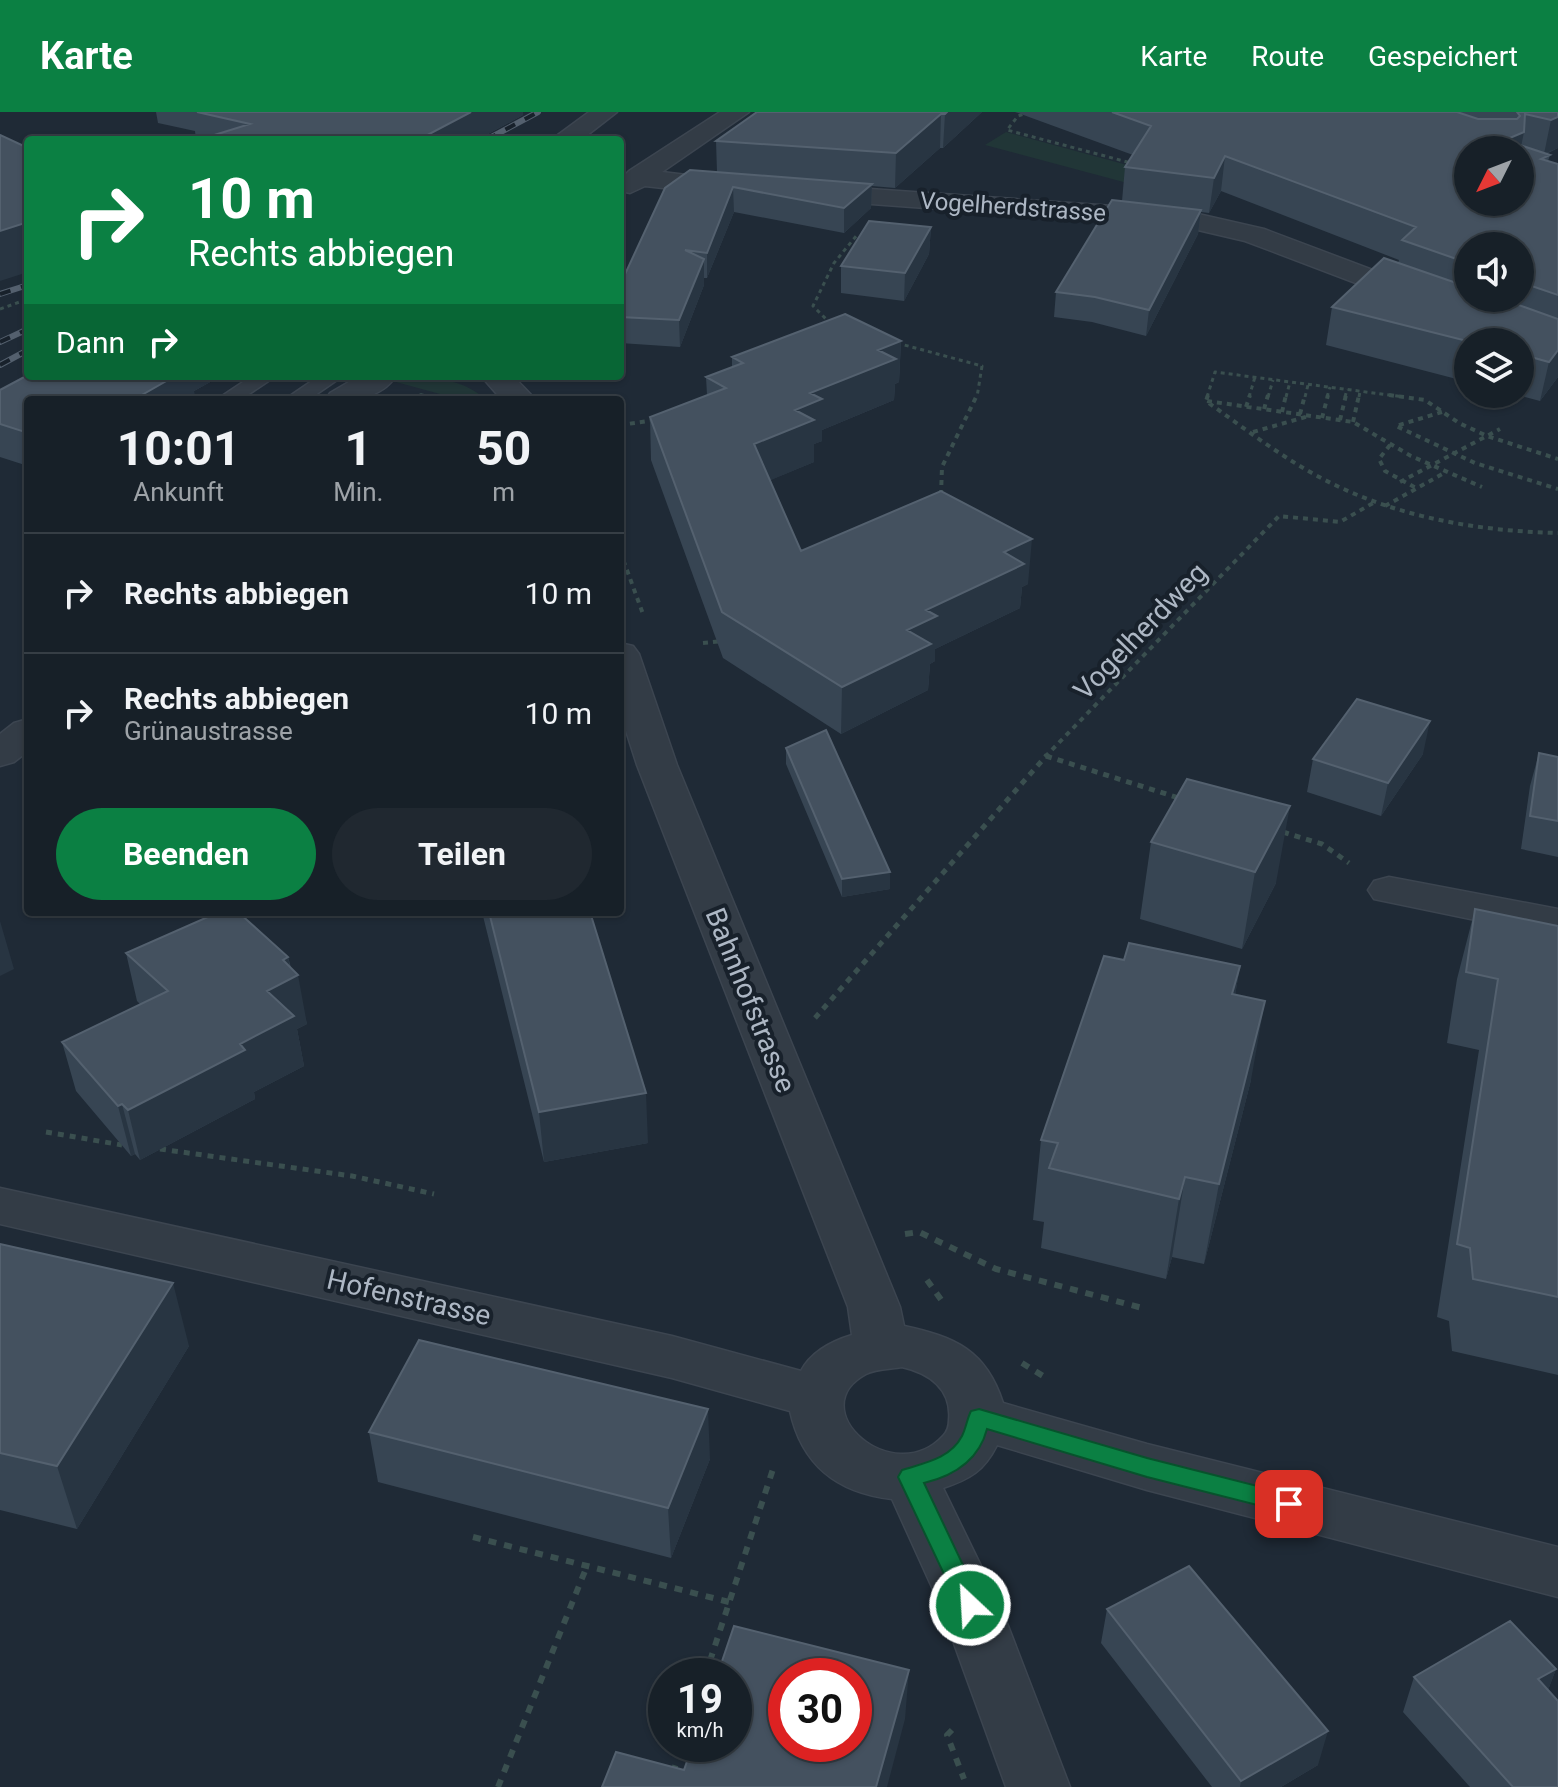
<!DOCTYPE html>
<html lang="de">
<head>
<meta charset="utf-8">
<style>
  :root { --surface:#172028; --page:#202830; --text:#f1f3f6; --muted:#9ea3a8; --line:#363e45; --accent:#0b8043 }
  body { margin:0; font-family:Roboto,sans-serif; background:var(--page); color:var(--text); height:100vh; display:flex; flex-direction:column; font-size:30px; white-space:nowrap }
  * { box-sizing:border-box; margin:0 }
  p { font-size:26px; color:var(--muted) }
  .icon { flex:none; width:44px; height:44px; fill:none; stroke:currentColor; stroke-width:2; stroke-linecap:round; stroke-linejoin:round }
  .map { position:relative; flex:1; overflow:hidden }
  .drawer { position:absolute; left:24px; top:284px; width:600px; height:520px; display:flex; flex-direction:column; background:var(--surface); border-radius:8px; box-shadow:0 2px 6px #0004,0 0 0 2px var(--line) }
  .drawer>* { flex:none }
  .top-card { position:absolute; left:24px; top:24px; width:600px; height:244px; border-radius:8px; box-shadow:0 2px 6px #0004,0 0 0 2px var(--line); background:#0b8043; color:#fff; overflow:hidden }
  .needle { width:52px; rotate:228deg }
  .fabs { position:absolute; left:1454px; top:24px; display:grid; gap:16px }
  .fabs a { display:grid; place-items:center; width:80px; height:80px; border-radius:50%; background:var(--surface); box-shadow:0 2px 6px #0004,0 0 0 2px var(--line); font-size:40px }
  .speed { position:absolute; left:648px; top:1546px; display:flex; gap:16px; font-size:40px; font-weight:700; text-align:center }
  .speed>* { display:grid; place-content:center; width:104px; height:104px; border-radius:50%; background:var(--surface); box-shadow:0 2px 6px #0004,0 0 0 2px var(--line); line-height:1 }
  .speed small { font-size:20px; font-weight:400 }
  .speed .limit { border:12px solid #d22; background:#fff; color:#111 }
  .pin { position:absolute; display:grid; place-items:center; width:68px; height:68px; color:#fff; margin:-34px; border-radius:16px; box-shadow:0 4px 12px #0006 }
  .me { position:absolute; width:88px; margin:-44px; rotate:335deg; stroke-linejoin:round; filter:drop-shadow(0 0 6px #0008) }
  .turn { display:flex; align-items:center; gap:28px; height:168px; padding:0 32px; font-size:36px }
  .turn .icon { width:104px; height:104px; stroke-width:2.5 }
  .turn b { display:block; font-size:56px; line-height:68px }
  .then { display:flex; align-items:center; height:76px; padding:0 32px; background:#0003; gap:16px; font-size:30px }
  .eta { display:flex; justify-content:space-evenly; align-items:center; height:136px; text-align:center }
  .eta b { font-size:48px; font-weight:700; line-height:56px }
  .primary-button { display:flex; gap:16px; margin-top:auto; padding:16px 32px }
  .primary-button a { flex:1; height:92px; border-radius:48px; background:var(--accent); color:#fff; font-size:32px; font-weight:700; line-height:92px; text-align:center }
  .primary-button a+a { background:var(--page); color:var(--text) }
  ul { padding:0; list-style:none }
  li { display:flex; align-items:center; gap:24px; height:120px; padding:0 32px; border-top:2px solid var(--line) }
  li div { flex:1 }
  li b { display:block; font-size:30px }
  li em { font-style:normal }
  header { display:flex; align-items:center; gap:48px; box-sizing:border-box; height:112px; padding:0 40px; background:var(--accent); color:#fff }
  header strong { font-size:38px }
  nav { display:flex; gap:44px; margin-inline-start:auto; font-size:28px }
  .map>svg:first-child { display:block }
  .green { fill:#213637 }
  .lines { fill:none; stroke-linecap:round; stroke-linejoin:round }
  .lane-casing { stroke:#3c4550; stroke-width:3 }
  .street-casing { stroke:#3c4550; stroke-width:3 }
  .path-far3 { stroke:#3a4f4f; stroke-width:3; stroke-dasharray:4 4; stroke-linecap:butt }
  .path-far2 { stroke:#3a4f4f; stroke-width:4; stroke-dasharray:5 5; stroke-linecap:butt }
  .path-far1 { stroke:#3a4f4f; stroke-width:5; stroke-dasharray:6 6; stroke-linecap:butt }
  .path { stroke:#3a4f4f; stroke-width:6; stroke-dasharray:8 8; stroke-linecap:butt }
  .lane { fill:#333c46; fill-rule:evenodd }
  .street { fill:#333c46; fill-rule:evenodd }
  .rail-casing { stroke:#54606e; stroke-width:6 }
  .rail { stroke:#18212b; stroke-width:4; stroke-dasharray:11; stroke-linecap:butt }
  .wall { fill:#374553; fill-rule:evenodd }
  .shaded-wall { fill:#283542 }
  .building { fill:#44515f; stroke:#54616f; stroke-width:2; fill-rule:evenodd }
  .route { fill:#0b8043; stroke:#07532c; stroke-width:2 }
  .labels { text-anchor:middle; stroke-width:8; stroke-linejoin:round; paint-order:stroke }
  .far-street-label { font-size:24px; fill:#adb7c4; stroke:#18212b }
  .street-label { font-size:28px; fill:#adb7c4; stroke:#18212b }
</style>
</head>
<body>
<header>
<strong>Karte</strong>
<nav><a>Karte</a><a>Route</a><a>Gespeichert</a></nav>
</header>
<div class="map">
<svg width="1558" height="1675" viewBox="0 0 1558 1675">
  <rect width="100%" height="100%" fill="#1f2a36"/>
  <path class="green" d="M1006 20 1142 57 1131 72 985 33Z
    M412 266C438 265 465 269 485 287L462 288 396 270Z"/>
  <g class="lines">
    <defs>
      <path id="lane" d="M252 264H276L240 288H216Z
        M319 264H343L308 288H284Z"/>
      <path id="street" d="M589 0H617L581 28H551Z
        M720 0H749L662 60 744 70 748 76 744 82 735 84 645 74 630 81 621 79 620 68 629 59Z
        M812 73 1185 99 1264 117 1431 180 1435 186 1431 192 1421 195 1411 192 1245 129 1185 115 803 87 799 81 803 75Z
        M359 264H396C380 288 352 288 325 288L330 281Z
        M481 264H513L536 288H502Z
        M620 531 633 534 639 542 677 653 900 1195 904 1214C955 1225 986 1238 1003 1291L1147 1332 1558 1435V1485L1147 1378 997 1333C984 1359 970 1367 943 1376L1000 1493 1070 1675H1006L940 1493 892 1387C838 1381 802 1354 790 1299L672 1266 0 1112V1076L672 1224 801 1259C811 1240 832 1229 852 1223L848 1195 637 653 620 600ZM902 1255C929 1261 952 1277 949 1308 949 1314 948 1319 943 1324 893 1378 801 1297 866 1262 876 1257 891 1257 902 1255Z
        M28 607V639L14 650 0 654V622L14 611Z
        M1389 765 1558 797V825L1374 787 1368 778 1374 769Z"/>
    </defs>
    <use href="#lane" class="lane-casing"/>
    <use href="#street" class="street-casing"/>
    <path class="path-far3" d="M1030 0 1018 4 1007 18 1135 52
      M0 197 28 187
      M831 212 813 194 834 151 857 123
      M897 231 982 254 977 285
      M419 283 428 285
      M1207 285 1215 260 1404 285
      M1249 285 1255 265
      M1268 285 1273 268
      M1286 285 1290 270
      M1305 285 1308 273
      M1327 285 1330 275
      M1345 285 1347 277
      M1359 285 1360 279"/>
    <path class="path-far2" d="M420 283 440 288
      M1208 283 1206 289C1244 316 1281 345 1323 367 1396 405 1476 419 1558 421
      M1389 283 1425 288 1459 311 1487 324 1558 347
      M1207 289 1353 310 1411 344 1482 375
      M1246 295 1250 283
      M1264 297 1268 283
      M1282 300 1286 283
      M1442 300 1396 314 1475 351 1558 377
      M1300 302 1305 283
      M1322 306 1328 283
      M1340 308 1346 283
      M1353 310 1359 283
      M620 313 656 308
      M1253 320 1309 304
      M1390 333 1379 347 1385 359 1416 376
      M1400 370 1500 317
      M941 383 942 355 977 283
      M1385 394 1446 360
      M620 439 643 502
      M703 531 722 529
      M1045 645 1279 404 1340 410 1373 391"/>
    <path class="path-far1" d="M1046 644 1182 687
      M1283 720 1322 732 1349 751
      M815 906 1047 643
      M46 1020 122 1033
      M160 1037 352 1064 434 1082"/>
    <path class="path" d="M905 1122 919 1120 996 1157 1146 1197
      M927 1168 942 1189
      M1022 1251 1048 1267
      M473 1425 729 1490
      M705 1564 774 1354
      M952 1618 947 1623 964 1667
      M673 1661 682 1632
      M498 1675 587 1454"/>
    <use href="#lane" class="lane"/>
    <use href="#street" class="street"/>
    <defs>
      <path id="rail" d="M486 28 538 0
        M0 182 28 173
        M0 230 28 217
        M0 253 28 238"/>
    </defs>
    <use href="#rail" class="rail-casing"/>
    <use href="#rail" class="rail"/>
  </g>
  <path class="wall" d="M156 0H523V3L477 28H196L195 19 158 11Z
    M757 0H982L943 36H940L895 76 872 74 871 96 844 121 734 100 707 166H704V173L680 235 620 231V173L717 60 716 29Z
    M1015 0H1558V36L1546 42 1550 43 1548 49 1558 52V265L1540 289 1514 282H1520V230H1468V270L1326 233 1332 195 1398 151 1399 148 1221 79 1209 101 1201 100 1198 122 1146 224 1092 210 1054 205 1056 180 1122 89 1125 55 1133 43ZM1468 134H1520V186H1468Z
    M931 115 929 142 904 189 841 181V154Z
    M901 229 899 270 895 272 894 288 822 318V329L814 332V350L770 368 801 439 1028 472 1022 475 1020 496 935 537V549L930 552 928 578 841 622 723 546 651 348 650 305 707 283 706 265 732 255V245Z
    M28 264H221L194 279 28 288V354L0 345V278Z
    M786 636 890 760V777L842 785 786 652Z
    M1539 641 1558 645V745L1521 737 1530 674Z
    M1423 642 1381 704 1307 680 1313 647Z
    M1187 667 1276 771 1242 837 1140 807 1151 730Z
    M1475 797 1558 814V1263L1452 1239 1449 1209 1437 1205 1479 938 1447 931 1457 867Z
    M482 800H590L648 1031 544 1050Z
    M126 841 288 845 307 912 297 917 304 954 254 980 255 987 140 1048 135 1042 131 1044 76 979 62 930 140 892 137 889Z
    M1124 848 1240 854 1235 883 1251 968 1204 1152 1172 1145 1166 1167 1041 1136 1044 1110 1033 1108 1041 1028Z
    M0 1132 189 1234 77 1417 0 1398Z
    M369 1320 710 1347 671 1446 378 1370Z
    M1107 1497 1318 1653 1281 1675H1212L1101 1531Z
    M1556 1557 1548 1578 1558 1675H1470L1403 1600 1414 1565Z"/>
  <path class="shaded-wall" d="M471 0H523V3L477 28H418Z
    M947 0H982L943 36 945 2Z
    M941 2 940 36 895 76 896 41Z
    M1558 5V36L1544 42 1551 8Z
    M1524 20 1520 40 1505 28Z
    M1225 44 1221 79 1209 101 1214 66Z
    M872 72 871 96 844 121V96Z
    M733 75 734 100 707 166V141Z
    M1201 98 1198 122 1146 224 1149 198Z
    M28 110V160L0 169V119Z
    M931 115 929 142 904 189 905 161Z
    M704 147V173L680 235 679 208Z
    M901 229 899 270 895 272 894 288 822 318V329L814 332V350L754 375V332L795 298 810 281 878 238Z
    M1558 238V265L1540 289 1549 250Z
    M175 264H221L194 279 196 288H133Z
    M1032 427 1028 472 1022 475 1020 496 935 537V549L930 552 928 578 841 622 842 575 907 518 926 498 1004 440Z
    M1430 609 1423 642 1381 704 1388 671Z
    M1290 694 1276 771 1242 837 1255 760Z
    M890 760V777L842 785V767Z
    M0 809 14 857 0 864Z
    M288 845 292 866 298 863 307 912 297 917 304 954 254 980 255 987 140 1048 128 998 240 932 283 848Z
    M1240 854 1227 932 1232 882Z
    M1265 889 1251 968 1204 1152 1219 1072Z
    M646 981 648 1031 544 1050 539 1000Z
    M122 992 135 1042 131 1044 118 994Z
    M1185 1065 1172 1145 1166 1167 1179 1087Z
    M173 1171 189 1234 77 1417 57 1354Z
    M708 1297 710 1347 671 1446 668 1396Z
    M1556 1557 1543 1591 1538 1567Z
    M909 1558 905 1607 887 1675H876Z
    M1328 1619 1318 1653 1281 1675H1240L1241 1669Z"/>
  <path class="building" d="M197 0H471L418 28H209L208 25 250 12Z
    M757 0H947L945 2H941L896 41 716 29Z
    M1112 0H1457L1478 7H1517L1520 4 1517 0H1558V5L1551 8 1525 2 1524 20 1505 28 1550 43 1541 47 1558 52V183L1520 170V134H1468V151L1402 128 1416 115 1225 44 1214 66 1125 55 1151 14ZM1468 38H1520V90H1468Z
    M0 23 28 36V110L0 119Z
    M690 58 872 72 844 96 733 75 707 141 685 138 704 147 679 208 620 205V173L665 76Z
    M1112 88 1201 98 1149 198 1095 185 1056 180Z
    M869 109 931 115 905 161 841 154Z
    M1384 146 1468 175V186H1499L1558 207V238L1549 250 1520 242V230H1471L1332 195Z
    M845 202 901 229 878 238 896 247 810 281 822 287 795 298 814 308 754 332 801 439 941 379 1032 427 1004 440 1024 452 926 498 937 504 907 518 931 532 842 575 722 500 650 305 726 276 706 265 743 251 732 245Z
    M28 263V264H175L133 288H28V321L0 312V278Z
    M1357 587 1430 609 1388 671 1313 647Z
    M826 618 890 760 842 767 786 636Z
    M1539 641 1558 645V709L1530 704Z
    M1187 667 1290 694 1255 760 1151 730Z
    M1475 797 1558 814V1185L1473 1167 1470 1136 1457 1132 1498 867 1466 860Z
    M219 800H238L288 845 283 848 298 863 267 879 294 904 240 932 245 938 128 998 122 992 118 994 62 930 168 879 126 841Z
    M489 800H590L646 981 539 1000Z
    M1129 831 1240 854 1232 882 1265 889 1219 1072 1185 1065 1179 1087 1049 1056 1058 1031 1041 1028 1104 844 1124 848Z
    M0 1132 173 1171 57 1354 0 1341Z
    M419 1228 708 1297 668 1396 369 1320Z
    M1189 1454 1328 1619 1241 1669 1107 1497Z
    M1510 1509 1556 1557 1538 1567 1558 1589V1675H1513L1414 1565Z
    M734 1514 909 1558 876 1675H602L616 1640 684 1658 693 1632H734V1564H717ZM786 1564H854V1632H786Z"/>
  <path class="route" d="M979 1297 1147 1346 1289 1382 1297 1385 1301 1392 1297 1398 1289 1401 1147 1365 987 1317C979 1348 953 1364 924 1371L982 1493 979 1500 970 1503 962 1500 898 1365 902 1358C924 1351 950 1347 962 1324 966 1316 967 1307 971 1299Z"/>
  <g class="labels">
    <g class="far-street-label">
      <text transform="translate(1013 95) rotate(4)" y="8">Vogelherdstrasse</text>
    </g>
    <g class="street-label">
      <text transform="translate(1140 519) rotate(-46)" y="10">Vogelherdweg</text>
      <text transform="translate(751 888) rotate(68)" y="10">Bahnhofstrasse</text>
      <text transform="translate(409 1185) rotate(13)" y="10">Hofenstrasse</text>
    </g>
  </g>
</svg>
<div class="fabs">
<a><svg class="needle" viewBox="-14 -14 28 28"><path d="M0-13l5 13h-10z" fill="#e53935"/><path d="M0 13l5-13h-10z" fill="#9ea3a8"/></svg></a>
<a><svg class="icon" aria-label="sound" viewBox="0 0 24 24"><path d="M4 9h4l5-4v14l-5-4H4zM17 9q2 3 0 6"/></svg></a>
<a><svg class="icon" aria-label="layers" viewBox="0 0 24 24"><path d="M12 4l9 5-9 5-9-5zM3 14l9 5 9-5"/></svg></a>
</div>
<div class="speed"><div>19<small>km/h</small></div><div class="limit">30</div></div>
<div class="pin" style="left:1289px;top:1392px;background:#d93025"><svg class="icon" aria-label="arrive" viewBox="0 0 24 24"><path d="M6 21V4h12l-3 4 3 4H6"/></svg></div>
<svg class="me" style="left:970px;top:1493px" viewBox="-20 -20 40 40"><circle r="17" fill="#0b8043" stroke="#fff" stroke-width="3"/><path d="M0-11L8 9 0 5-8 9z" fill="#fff"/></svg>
<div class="top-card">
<div class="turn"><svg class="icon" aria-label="right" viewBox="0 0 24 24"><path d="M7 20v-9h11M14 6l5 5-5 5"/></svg><div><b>10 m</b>Rechts abbiegen</div></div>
<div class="then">Dann<svg class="icon" aria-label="right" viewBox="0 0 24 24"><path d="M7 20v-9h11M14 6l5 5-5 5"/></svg></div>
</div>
<section class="drawer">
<div class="eta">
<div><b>10:01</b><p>Ankunft</p></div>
<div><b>1</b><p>Min.</p></div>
<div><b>50</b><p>m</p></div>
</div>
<ul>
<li><svg class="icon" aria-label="right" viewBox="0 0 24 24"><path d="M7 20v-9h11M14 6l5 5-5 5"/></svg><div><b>Rechts abbiegen</b></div><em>10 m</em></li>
<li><svg class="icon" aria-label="right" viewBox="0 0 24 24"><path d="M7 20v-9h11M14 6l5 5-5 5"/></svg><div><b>Rechts abbiegen</b><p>Grünaustrasse</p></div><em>10 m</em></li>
</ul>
<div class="primary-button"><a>Beenden</a><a>Teilen</a></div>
</section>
</div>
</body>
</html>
